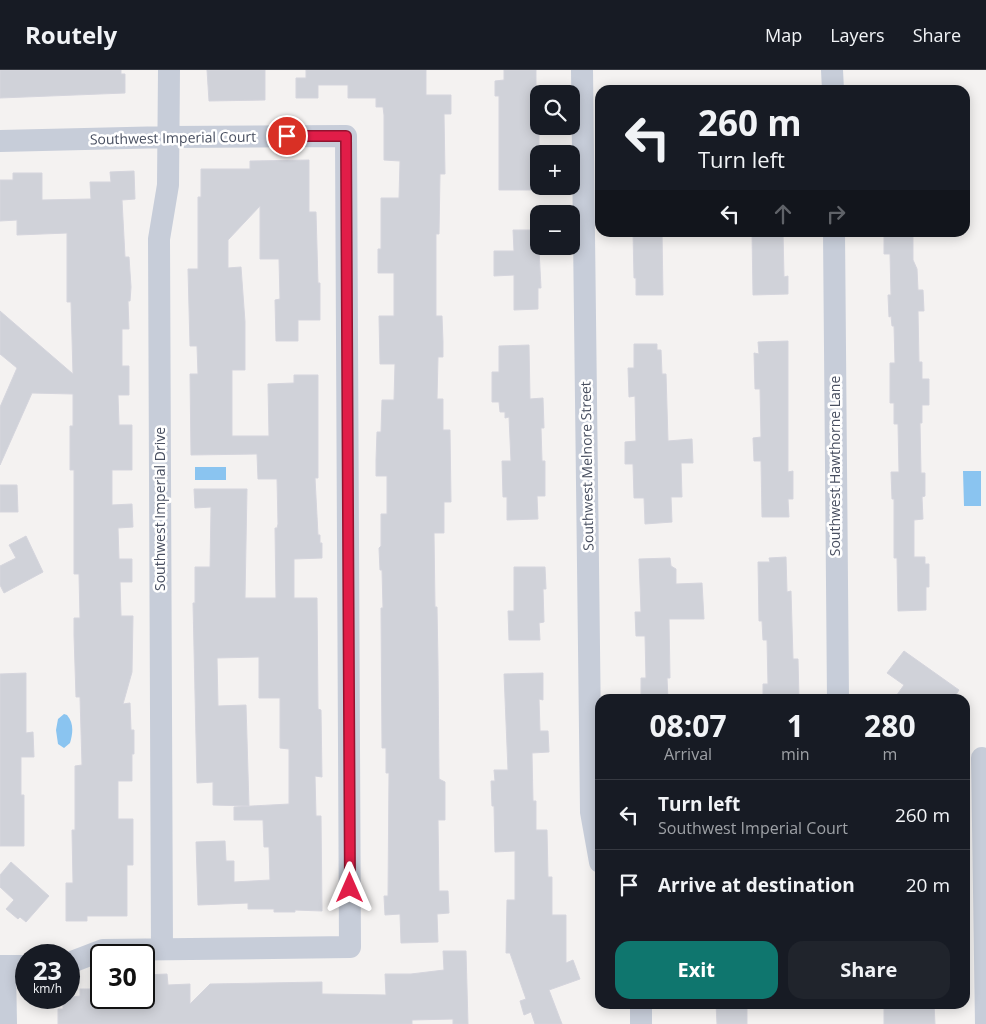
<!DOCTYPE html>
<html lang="en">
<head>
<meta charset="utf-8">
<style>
  :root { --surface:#171b24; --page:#20242c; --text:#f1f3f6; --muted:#9ea1a6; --line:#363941; --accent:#0f766e }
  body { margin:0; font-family:"Open Sans",sans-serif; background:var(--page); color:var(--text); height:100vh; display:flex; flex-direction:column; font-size:19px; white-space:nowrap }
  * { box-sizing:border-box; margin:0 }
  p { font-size:16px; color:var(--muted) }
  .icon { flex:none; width:28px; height:28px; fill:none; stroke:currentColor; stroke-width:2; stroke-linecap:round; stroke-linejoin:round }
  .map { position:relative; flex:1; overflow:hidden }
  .side { position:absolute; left:595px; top:624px; width:375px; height:315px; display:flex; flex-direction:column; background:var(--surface); border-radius:15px; box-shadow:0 2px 12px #0003 }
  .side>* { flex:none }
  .banner { position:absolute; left:595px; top:15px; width:375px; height:152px; border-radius:15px; box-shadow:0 2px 12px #0003; background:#171b24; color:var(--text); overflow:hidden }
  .buttons { position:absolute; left:530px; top:15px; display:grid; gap:10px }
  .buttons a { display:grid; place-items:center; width:50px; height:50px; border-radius:10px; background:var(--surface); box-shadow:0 2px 12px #0003; font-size:25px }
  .speed { position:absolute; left:15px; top:874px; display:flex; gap:10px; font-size:25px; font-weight:700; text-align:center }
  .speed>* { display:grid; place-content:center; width:65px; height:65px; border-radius:50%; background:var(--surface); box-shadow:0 2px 12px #0003; line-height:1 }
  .speed small { font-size:12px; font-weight:400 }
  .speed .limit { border:2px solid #111; border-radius:8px; background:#fff; color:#111 }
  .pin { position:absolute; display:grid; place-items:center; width:42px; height:42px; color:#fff; margin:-21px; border:2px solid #fff; border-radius:50%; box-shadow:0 1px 5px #0007 }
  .me { position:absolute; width:55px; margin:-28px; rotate:0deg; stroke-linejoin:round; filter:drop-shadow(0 0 4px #0008) }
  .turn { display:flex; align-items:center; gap:18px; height:105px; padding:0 20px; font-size:22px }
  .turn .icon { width:65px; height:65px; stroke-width:2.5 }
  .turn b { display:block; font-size:35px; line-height:42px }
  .lanes { display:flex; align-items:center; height:48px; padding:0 20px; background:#0003; justify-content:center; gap:25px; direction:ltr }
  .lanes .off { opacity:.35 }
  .eta { display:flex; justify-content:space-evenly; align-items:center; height:85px; text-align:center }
  .eta b { font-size:30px; font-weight:700; line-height:35px }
  .button { display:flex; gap:10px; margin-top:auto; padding:10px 20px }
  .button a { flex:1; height:58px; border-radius:15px; background:var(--accent); color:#fff; font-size:20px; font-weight:700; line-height:58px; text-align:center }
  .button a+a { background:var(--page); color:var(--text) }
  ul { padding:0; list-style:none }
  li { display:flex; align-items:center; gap:15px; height:70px; padding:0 20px; border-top:1px solid var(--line) }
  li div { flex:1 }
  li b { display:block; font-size:19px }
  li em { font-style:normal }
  header { display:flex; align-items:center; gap:30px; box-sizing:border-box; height:70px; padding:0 25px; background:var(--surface); border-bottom:1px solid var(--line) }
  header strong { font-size:24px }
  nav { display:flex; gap:28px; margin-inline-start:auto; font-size:18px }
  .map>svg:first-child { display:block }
  .water { fill:#8ac4f0 }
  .building { fill:#d0d2d9; stroke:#d5d5dd }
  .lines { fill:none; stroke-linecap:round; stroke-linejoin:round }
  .street { stroke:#c7cdd9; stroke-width:22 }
  .route-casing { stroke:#92132f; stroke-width:12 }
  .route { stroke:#e11d48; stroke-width:9 }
  .labels { text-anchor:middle; stroke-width:5; stroke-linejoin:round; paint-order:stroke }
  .street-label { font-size:14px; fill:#484f60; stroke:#fff }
</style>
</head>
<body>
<header>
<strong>Routely</strong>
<nav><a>Map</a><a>Layers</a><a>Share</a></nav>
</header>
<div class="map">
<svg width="986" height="954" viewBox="0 0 986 954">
  <rect width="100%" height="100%" fill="#f4f2f1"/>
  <path class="water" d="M195 397H226V410H195Z
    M963 401H981V436H964Z
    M64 644 67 645C74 653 73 663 70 673L64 678 58 674 56 660 58 649Z"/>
  <path class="building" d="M0 0H121V4H125V23L0 28Z
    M207 0H265V30L209 31Z
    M306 0H426V25H451V44H444L445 104H440L439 164H436V246H442L443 272V287H438L437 329H443V360H450L451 432H444V463H434L435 537H437L438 594 439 709 445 712V750H438L439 821H448L449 843 437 844 438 872 401 873 400 844 385 845 384 826H388L389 703H386V678H382L381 538H383L382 500H380L379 478 381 476V444H387V406H376V390L377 362H381L382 330H394L395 294H380L379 246H394V203H378V179H381V128H399L400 91 384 90V45L383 37H376V28H348V15H318V28H296V8H306Z
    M504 0H536V25H532V62L539 61V96H532L533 120H499V26H495V11L504 10Z
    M309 90V142H316L318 213H320V250H298V271H276L275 230 280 229 279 189H260V136L228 170V198L241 197 245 252V300H232V366H269L268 314 294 313V305H318V408H315L318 465H320V473H322V488L294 489V528H317L318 639 321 640 322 707 315 706 316 746H321L322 841 295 840V842H274V839H248V833L198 835 196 772 225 771 226 791H234V812L270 810 269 777H264L263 750H234V737L289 734V679L280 678V628H259V587L217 588 218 636 246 635 249 736 213 735V712L197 713 193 533H195V497H210L211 437 195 438 194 419H247L245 528H276L275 458H277L278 454 277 409H258L257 384 191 385 190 304H198L197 276H190L188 199H198V127H201V99H250V91Z
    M134 101 135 129 122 130 125 187H129L131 217 130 231H128L129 259H122V296H129V325H118L119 355H132V400H112V435L132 434 133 457 118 458 119 489H132V512H120L121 546H133L132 602 123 634 130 633 131 660H134V684H132V711H118V749H133V795H127V846H87V851H66V813H73L72 760H75V696L82 695 80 627H76L74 565V548H80L79 504H74V400H70V356H73V324L32 323 0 395V337L17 298 0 284V241L73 304 71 232H67V163L17 165V150L0 151V110H13V103H42V130L91 129 90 112H111L110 102Z
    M513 160H538L541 218H538V239L514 240V205L494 206V181H514Z
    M633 162H662L663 225H636V208H634Z
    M752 162H783L784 207 788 206V224L753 225Z
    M891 162H913V190L917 199 918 220H923L924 241H918L919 292H922V309H929V335H922V353H920L921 403H925V426L922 427 923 449 914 450V487H925V494H929V517H926V540L898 541 897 488H894V429H892L891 402H899L898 354H894V333H890V293H895L894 256H892L891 246 889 247 888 225H891L890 184H884V163Z
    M788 271V402L793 401V429H788L789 447H762L761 391H754L753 368 761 367 760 319H755L754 283 759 284 758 272Z
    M634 274H657V280H661L662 304H666L668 371 692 369 693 393H681L682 427H671L672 452 645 454 644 428H634L633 394H625V372L636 371 635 326 629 327 628 298H634Z
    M529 275 530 329 543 328 544 358H541L542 391H545V426H537L538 449 507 450V427H503L502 391H511L509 347 505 348V342H500L499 332H492V302H499V276Z
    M0 415H17L18 442H0Z
    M26 466 43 502 4 523 0 515V496L16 488 9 475Z
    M786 487 787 522 791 521 793 589H798L799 629H763V614H768L767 570H763L762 551H759L758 492H770L769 488Z
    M670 488 671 496 676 499V514L702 513 704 549H669L670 608H667L668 629H641V608H646L645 566H636L635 542H641L639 489Z
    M514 497H545L546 519H543L544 552 539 553 540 570H509L508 541H514Z
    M904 581 959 620 953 629H894L904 615 887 603Z
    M26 603V663L33 662 34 687H21V725H24V776H0V604Z
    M543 603V630L539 629 540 661H548L549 682 532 683 533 731H536V760H547L548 807H552V845H566V893L573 890 580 909 549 920 562 954H535L531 942 524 945 520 931 526 929 510 883H506L507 830H515V781L495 782 494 736H492L491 711H495L494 700H508L504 604Z
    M11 792 49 826 26 852 20 847 18 849 6 839 14 830 0 817V805Z
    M443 881H466L468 954H453V949L412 950V954H58V939H63V928L80 926V919H101V928H145V905L167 904 168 915 190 914V934L210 914 322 912V924L386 925 385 904H411L444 900Z
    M716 934H747V954H717Z
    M884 934H934L935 954H884Z"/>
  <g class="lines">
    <path class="street" d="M582 0 591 742 600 792
      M832 0 833 20
      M0 71 169 67 346 66 350 877 103 880 69 893
      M834 162 838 629
      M982 688 986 954
      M162 879 159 169 168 115 169 0
      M0 896H26
      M5 896 6 954
      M641 934V954"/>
  </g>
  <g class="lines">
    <defs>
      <path id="route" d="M287 66H346L350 818"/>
    </defs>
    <use href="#route" class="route-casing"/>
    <use href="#route" class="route"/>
  </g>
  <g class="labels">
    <g class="street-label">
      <text transform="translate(173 68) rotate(-1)" y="5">Southwest Imperial Court</text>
      <text transform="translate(587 396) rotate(-91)" y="5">Southwest Melnore Street</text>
      <text transform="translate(835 396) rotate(-90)" y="5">Southwest Hawthorne Lane</text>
      <text transform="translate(160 439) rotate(-90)" y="5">Southwest Imperial Drive</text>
    </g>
  </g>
</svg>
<div class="buttons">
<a><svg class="icon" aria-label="search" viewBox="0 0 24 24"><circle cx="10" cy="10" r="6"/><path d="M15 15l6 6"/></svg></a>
<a>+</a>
<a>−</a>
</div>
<div class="speed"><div>23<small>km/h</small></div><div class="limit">30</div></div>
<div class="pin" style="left:287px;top:66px;background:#d93025"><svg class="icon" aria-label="arrive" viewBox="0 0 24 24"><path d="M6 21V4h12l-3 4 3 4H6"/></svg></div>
<svg class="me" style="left:350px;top:818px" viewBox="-20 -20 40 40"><path d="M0-17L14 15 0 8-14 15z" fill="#e11d48" stroke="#fff" stroke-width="4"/></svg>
<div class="banner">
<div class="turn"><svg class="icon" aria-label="left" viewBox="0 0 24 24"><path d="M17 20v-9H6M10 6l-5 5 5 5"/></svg><div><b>260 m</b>Turn left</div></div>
<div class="lanes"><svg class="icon" aria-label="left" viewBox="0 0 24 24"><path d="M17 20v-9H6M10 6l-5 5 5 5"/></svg><svg class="icon off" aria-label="ahead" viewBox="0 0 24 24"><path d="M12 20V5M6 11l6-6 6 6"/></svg><svg class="icon off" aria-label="right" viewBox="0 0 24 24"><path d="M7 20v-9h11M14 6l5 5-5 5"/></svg></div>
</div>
<section class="side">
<div class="eta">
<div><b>08:07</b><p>Arrival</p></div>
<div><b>1</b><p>min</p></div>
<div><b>280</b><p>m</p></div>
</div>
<ul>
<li><svg class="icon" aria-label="left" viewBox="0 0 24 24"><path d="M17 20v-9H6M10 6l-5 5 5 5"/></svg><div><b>Turn left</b><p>Southwest Imperial Court</p></div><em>260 m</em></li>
<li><svg class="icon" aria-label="arrive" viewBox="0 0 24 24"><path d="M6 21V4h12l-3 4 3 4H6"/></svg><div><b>Arrive at destination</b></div><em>20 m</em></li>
</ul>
<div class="button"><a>Exit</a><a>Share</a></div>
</section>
</div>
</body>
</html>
